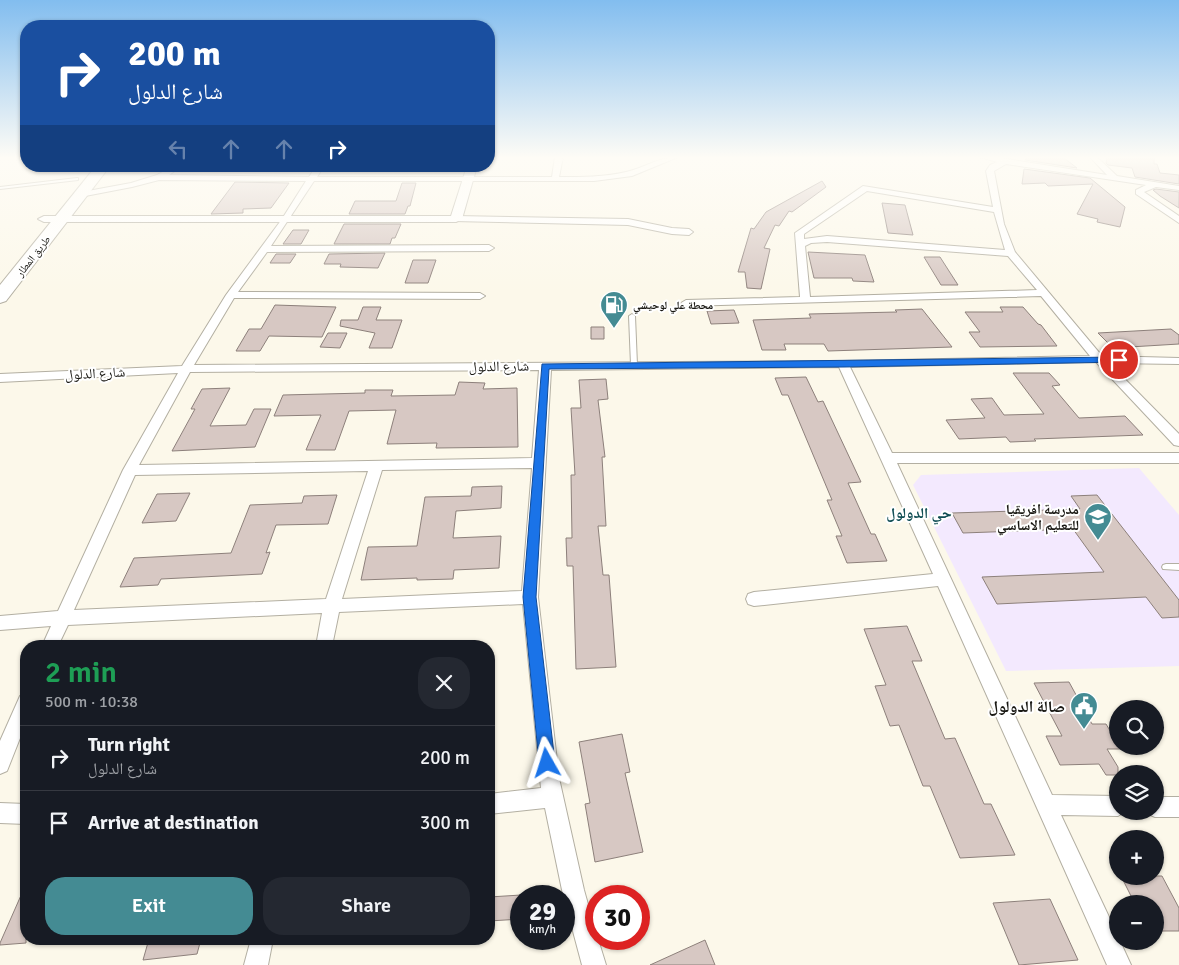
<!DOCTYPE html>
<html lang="en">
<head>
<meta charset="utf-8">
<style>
  :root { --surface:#171b24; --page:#242831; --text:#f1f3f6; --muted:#9ea1a6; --line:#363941; --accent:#448b93 }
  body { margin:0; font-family:Signika,"Noto Naskh Arabic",sans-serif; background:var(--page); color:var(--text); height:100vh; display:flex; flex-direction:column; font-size:19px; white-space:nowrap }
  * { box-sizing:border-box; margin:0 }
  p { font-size:16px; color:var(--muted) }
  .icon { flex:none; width:28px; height:28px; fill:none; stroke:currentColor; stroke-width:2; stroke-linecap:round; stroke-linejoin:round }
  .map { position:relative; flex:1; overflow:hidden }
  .drawer { position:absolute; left:20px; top:640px; width:475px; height:305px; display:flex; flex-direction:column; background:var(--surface); border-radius:20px; box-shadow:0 1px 4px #0004 }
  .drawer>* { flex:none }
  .guide { position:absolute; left:20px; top:20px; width:475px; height:152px; border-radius:20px; box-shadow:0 1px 4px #0004; background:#1a4fa0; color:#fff; overflow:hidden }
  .buttons { position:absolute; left:1109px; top:700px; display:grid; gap:10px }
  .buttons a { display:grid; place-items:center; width:55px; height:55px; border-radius:50%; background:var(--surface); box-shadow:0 1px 4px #0004; font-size:25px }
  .speed { position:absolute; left:510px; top:885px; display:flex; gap:10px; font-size:25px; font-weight:700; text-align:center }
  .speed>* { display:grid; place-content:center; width:65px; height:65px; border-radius:50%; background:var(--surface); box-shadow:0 1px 4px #0004; line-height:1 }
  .speed small { font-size:12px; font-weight:400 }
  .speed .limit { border:8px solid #d22; background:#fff; color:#111 }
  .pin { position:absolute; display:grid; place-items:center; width:42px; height:42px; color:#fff; margin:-21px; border:2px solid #fff; border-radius:50%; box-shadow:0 1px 5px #0007 }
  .me { position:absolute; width:55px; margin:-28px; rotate:354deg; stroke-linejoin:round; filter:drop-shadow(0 0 4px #0008) }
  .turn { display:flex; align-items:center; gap:18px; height:105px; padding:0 25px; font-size:22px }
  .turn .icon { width:65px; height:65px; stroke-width:2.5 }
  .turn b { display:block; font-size:35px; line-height:42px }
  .lanes { display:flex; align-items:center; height:48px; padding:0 25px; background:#0003; justify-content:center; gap:25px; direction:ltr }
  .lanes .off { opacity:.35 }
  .round { display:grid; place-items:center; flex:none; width:52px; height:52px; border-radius:20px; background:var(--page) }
  .head { display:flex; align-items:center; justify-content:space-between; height:85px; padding:0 25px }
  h1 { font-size:30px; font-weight:600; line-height:38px; color:#1e9e55 }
  .action { display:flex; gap:10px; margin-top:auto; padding:10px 25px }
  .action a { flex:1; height:58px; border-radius:20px; background:var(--accent); color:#fff; font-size:20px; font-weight:600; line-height:58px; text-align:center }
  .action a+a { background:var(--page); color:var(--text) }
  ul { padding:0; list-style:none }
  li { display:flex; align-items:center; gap:15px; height:65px; padding:0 25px; border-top:1px solid var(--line) }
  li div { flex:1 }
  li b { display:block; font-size:19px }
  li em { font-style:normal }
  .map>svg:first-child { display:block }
  .education { fill:#f3e9fe }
  .building { fill:#d7c8c3; stroke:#8d807b }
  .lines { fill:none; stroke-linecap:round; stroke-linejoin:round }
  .lane-casing { stroke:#b3afa2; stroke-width:2 }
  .street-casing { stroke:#b3afa2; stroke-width:2 }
  .secondary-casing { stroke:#b3afa2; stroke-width:2 }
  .highway-casing { stroke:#b3afa2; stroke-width:2 }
  .lane { fill:#fff; fill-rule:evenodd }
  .street { fill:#fff; fill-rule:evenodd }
  .secondary { fill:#fff; fill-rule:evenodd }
  .highway { fill:#fff; fill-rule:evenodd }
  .route { fill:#1a73e8; stroke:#114b97 }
  .labels { text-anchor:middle; stroke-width:4; stroke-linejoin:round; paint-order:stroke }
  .far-street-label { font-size:11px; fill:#191813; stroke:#fff }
  .far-poi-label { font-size:11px; font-weight:bold; fill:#191813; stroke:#fff; text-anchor:start }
  .street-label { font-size:14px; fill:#191813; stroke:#fff }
  .poi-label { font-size:14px; font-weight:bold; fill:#191813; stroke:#fff; text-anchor:end }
  .neighbourhood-label { font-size:15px; font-weight:bold; fill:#124f55; stroke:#fff }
  .near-poi-label { font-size:16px; font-weight:bold; fill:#191813; stroke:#fff; text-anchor:end }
</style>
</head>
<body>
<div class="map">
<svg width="1179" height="965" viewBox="0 0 1179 965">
  <rect width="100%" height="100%" fill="#fcf8ea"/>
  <path class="education" d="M1139 468 1179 515V666L1006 671 913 485 921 475Z"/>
  <path class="building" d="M1026 157 1064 158 1077 168 1025 160Z
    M1107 157H1154V164H1157L1160 173 1179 175V184L1135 177 1132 168 1108 165 1106 163Z
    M1024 169 1090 178 1125 207 1120 227 1097 222 1098 219 1077 214 1093 184 1048 186 1045 183 1022 184Z
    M822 181 826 187 792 212 789 211 779 226 775 225 764 248 770 249 761 289 747 288 745 272H738L751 228 754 229 766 212Z
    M235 182 289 183 271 208 243 209V213L211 214Z
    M402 183H416L410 206H408L405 214H349L355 201H396Z
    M1156 189 1179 192V208L1160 196 1153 190Z
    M882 203 905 205 913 235 888 233Z
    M344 224H401L395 238H392L390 244H334Z
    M293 230H309L301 244H283Z
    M808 252 865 255 874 282 853 281 852 278H814Z
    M385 253 378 268 340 267 341 264H324L329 254Z
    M276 254H296L290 263H270Z
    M924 257H940L958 285H941Z
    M413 260H436L428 283H405Z
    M275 305 336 307 322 337 269 336 260 351H236L249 329H261Z
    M363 307H381L376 320H402L392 348H369L375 333 340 326 341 320H358Z
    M1000 307H1023L1038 324 1041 325 1057 346 980 347 969 332H980L965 312H1003Z
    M922 309 952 347 828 351 824 344H784L786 350H762L753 320 811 318 809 314 897 312 895 310Z
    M734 310 739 323 711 324 707 311Z
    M591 327H604V339H591Z
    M1171 329 1179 335V344L1113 348 1098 333Z
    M328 333H347L340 348 320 347Z
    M1013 373H1049L1060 385 1052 386 1079 418 1125 416 1143 435 1034 439 1036 441 1010 442 1006 437 959 439 946 420 985 418 971 399 992 398 1004 415 1044 414Z
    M806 377 818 402 823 401 861 482 848 483 871 534H875L887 561 847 563 836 536H842L827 500H832L788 395H782L775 378Z
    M606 379 608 399 598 400 605 457H602L606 526H598L603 575H609L616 667 576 669 573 566H567L566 538H572L571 475H575L571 408H581L579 380Z
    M459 382 485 383 483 389 517 388 518 447 436 448 437 443 387 444 396 410 349 411 335 450H306L321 415 274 416 283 395 365 393V390H393L391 396 455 395Z
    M230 388 210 426 246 425 254 409H271L255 447 172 451 195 409H191L202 389Z
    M502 486 501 508 456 511 453 538 501 536 499 568 454 570 453 579 417 580V578L361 580 368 547 417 546 425 497 471 496 472 487Z
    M190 493 176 521 142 523 157 494Z
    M337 495 328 524 276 525 266 553 270 552 262 574 161 579 158 585 120 587 134 558 231 553 250 505 302 503 304 496Z
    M1097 495 1179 600V617L1162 618 1146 597 997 604 982 577 1104 572 1073 529 963 533 952 513 1080 509 1071 496Z
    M907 626 922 661H912L945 739 955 738 984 804H991L1015 855 960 858 930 786H923L899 725 890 726 875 686 886 685 864 629Z
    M1069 682 1092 724H1106L1121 749H1107L1118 767V775H1106L1099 764 1060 765 1046 736H1062L1034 683Z
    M622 734 630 772 625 773 643 852 595 862 585 804 590 803 579 742Z
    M1121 876H1162L1179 908V931H1155V904H1135Z
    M26 884V943L0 945V943Z
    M521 895V919L489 921V897Z
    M1050 899 1078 960 1019 965 993 903Z
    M149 939H201L197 954 143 960Z
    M705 940 715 965H650Z"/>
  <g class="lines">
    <defs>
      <path id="lane" d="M77 178H78V180L0 189V187Z
        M632 314 635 316 637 365 634 367 631 365 629 316Z
        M1166 564H1179V570L1163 569 1162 567 1163 565Z"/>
      <path id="street" d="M555 157H563L559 177C582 177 604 177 626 172 644 168 659 157 678 157L632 176 594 181H314L271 246 489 245 494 248 489 251 267 252 238 292 480 293 485 296 480 299 234 298 194 365 843 361 1090 356 1041 296 686 306 681 303 686 300 800 297 795 233 863 186 993 207 986 171 990 165 997 162 980 157H994L1107 175 1090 157H1097L1117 176 1179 186V190L1156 187 1144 192 1179 216V223L1136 194V190L1146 185 1006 164 994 171 1004 224 1015 252 1102 356 1179 358V364L1109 363 1179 434V446L1174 445 1096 362 850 367 892 453H1179V463H897L1052 795 1118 796V811H1126L1118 816 1061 815 1118 936V941H1120L1131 965H1107L938 586 754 606 748 604 746 599 748 594 754 592 933 574 839 367 551 370 538 597 559 778 584 890 596 933V939H598L606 965H582L562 890 545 808 489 814V794L541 788 523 604 339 612 332 646H316L322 613 68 625 58 646H42L51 626 0 630V616L58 611 123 470 178 373 0 382V374L182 366 226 295 282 219 306 181 159 180 132 187 80 197 76 195 77 193 131 183 157 175 173 166H182L169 175 309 177 316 166H324L317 177H552ZM867 191 994 212 1005 250 827 236 804 239V234ZM827 242 1008 256 1037 290 810 297 805 246 811 243ZM539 370 532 458 139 465 190 372ZM532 468 522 591 342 599 382 470ZM368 471 326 599 74 610 135 475Z
        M456 216 628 219 672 228 689 229 693 232 689 235 672 234 628 225 453 221V217Z
        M26 693V723L7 771 0 774V741L20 696Z
        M1155 797H1179V817H1155L1148 814 1147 811H1155Z
        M0 803 26 804V824L0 823Z
        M251 939H273L268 965H244Z"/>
      <path id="secondary" d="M467 166H477L462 219 456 222H44L38 219 44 216H451Z"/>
      <path id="highway" d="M96 166H110L6 301 0 303V285Z"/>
    </defs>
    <use href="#lane" class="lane-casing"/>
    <use href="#street" class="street-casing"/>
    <use href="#secondary" class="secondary-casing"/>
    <use href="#highway" class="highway-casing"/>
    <use href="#lane" class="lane"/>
    <use href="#street" class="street"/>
    <use href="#secondary" class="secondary"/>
    <use href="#highway" class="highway"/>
  </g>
  <linearGradient id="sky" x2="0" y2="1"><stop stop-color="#82bdef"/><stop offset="0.54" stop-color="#fefcf6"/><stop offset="1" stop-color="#fefcf6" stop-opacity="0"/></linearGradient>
  <rect width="1179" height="292" fill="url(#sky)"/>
  <path class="route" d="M1119 357 1124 360 1123 362 844 367 549 369 536 597 555 763 553 769 547 771 542 769 539 763 523 597 542 364Z"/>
  <defs>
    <symbol id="fuel-pin" viewBox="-11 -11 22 30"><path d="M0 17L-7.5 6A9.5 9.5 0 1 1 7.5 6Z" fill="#448b93" stroke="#fff"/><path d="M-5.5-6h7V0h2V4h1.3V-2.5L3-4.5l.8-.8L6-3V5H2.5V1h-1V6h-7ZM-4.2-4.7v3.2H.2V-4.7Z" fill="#fff"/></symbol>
    <symbol id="school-pin" viewBox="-11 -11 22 30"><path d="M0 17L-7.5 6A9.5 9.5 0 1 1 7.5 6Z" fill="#448b93" stroke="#fff"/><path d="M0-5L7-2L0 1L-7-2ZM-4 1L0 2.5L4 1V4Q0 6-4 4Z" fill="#fff"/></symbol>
    <symbol id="civic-pin" viewBox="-11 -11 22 30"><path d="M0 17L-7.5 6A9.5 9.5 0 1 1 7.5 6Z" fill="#448b93" stroke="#fff"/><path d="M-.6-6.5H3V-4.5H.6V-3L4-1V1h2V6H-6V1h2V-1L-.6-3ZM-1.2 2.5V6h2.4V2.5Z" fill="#fff"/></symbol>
  </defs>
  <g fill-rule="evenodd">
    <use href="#fuel-pin" x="598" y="289" width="32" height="43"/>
    <use href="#school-pin" x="1082" y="501" width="32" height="43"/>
    <use href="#civic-pin" x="1068" y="690" width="32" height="43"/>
  </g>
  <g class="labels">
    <g class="far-street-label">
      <text transform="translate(33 256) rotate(-52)" y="4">طريق المطار</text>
    </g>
    <g class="far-poi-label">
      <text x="633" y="309">محطة علي لوحيشي</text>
    </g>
    <g class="street-label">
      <text transform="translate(499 366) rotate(-1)" y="5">شارع الدلول</text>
      <text transform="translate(95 373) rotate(-3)" y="5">شارع الدلول</text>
    </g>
    <g class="poi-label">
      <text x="1079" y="514">مدرسة افريقيا<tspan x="1079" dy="16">للتعليم الاساسي</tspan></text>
    </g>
    <g class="neighbourhood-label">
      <text x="919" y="518">حي الدولول</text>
    </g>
    <g class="near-poi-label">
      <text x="1065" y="712">صالة الدولول</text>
    </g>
  </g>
</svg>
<div class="buttons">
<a><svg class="icon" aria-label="search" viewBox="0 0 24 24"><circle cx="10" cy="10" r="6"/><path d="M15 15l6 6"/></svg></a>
<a><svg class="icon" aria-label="layers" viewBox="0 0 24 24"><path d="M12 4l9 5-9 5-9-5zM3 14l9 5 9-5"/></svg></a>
<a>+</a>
<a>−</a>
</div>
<div class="speed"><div>29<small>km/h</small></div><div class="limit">30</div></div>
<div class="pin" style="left:1119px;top:360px;background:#d93025"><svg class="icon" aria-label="arrive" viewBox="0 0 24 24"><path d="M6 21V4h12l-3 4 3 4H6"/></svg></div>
<svg class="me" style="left:547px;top:763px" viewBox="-20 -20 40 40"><path d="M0-17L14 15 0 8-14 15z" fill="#1a73e8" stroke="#fff" stroke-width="4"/></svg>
<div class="guide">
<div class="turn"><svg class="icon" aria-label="right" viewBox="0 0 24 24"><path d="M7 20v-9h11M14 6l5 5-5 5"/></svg><div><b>200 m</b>شارع الدلول</div></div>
<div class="lanes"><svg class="icon off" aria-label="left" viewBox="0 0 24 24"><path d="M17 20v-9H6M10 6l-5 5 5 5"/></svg><svg class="icon off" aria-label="ahead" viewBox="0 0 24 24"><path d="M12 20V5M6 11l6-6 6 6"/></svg><svg class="icon off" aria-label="ahead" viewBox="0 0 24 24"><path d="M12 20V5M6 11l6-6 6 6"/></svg><svg class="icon" aria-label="right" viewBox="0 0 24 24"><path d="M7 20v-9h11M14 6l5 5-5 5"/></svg></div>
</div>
<section class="drawer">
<div class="head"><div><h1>2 min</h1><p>500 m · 10:38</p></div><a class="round"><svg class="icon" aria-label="close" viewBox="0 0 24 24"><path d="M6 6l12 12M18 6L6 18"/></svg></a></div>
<ul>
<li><svg class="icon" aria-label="right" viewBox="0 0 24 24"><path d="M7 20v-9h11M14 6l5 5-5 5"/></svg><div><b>Turn right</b><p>شارع الدلول</p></div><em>200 m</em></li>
<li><svg class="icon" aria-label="arrive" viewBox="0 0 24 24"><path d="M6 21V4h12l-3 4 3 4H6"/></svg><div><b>Arrive at destination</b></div><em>300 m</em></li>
</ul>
<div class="action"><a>Exit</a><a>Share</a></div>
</section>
</div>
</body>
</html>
